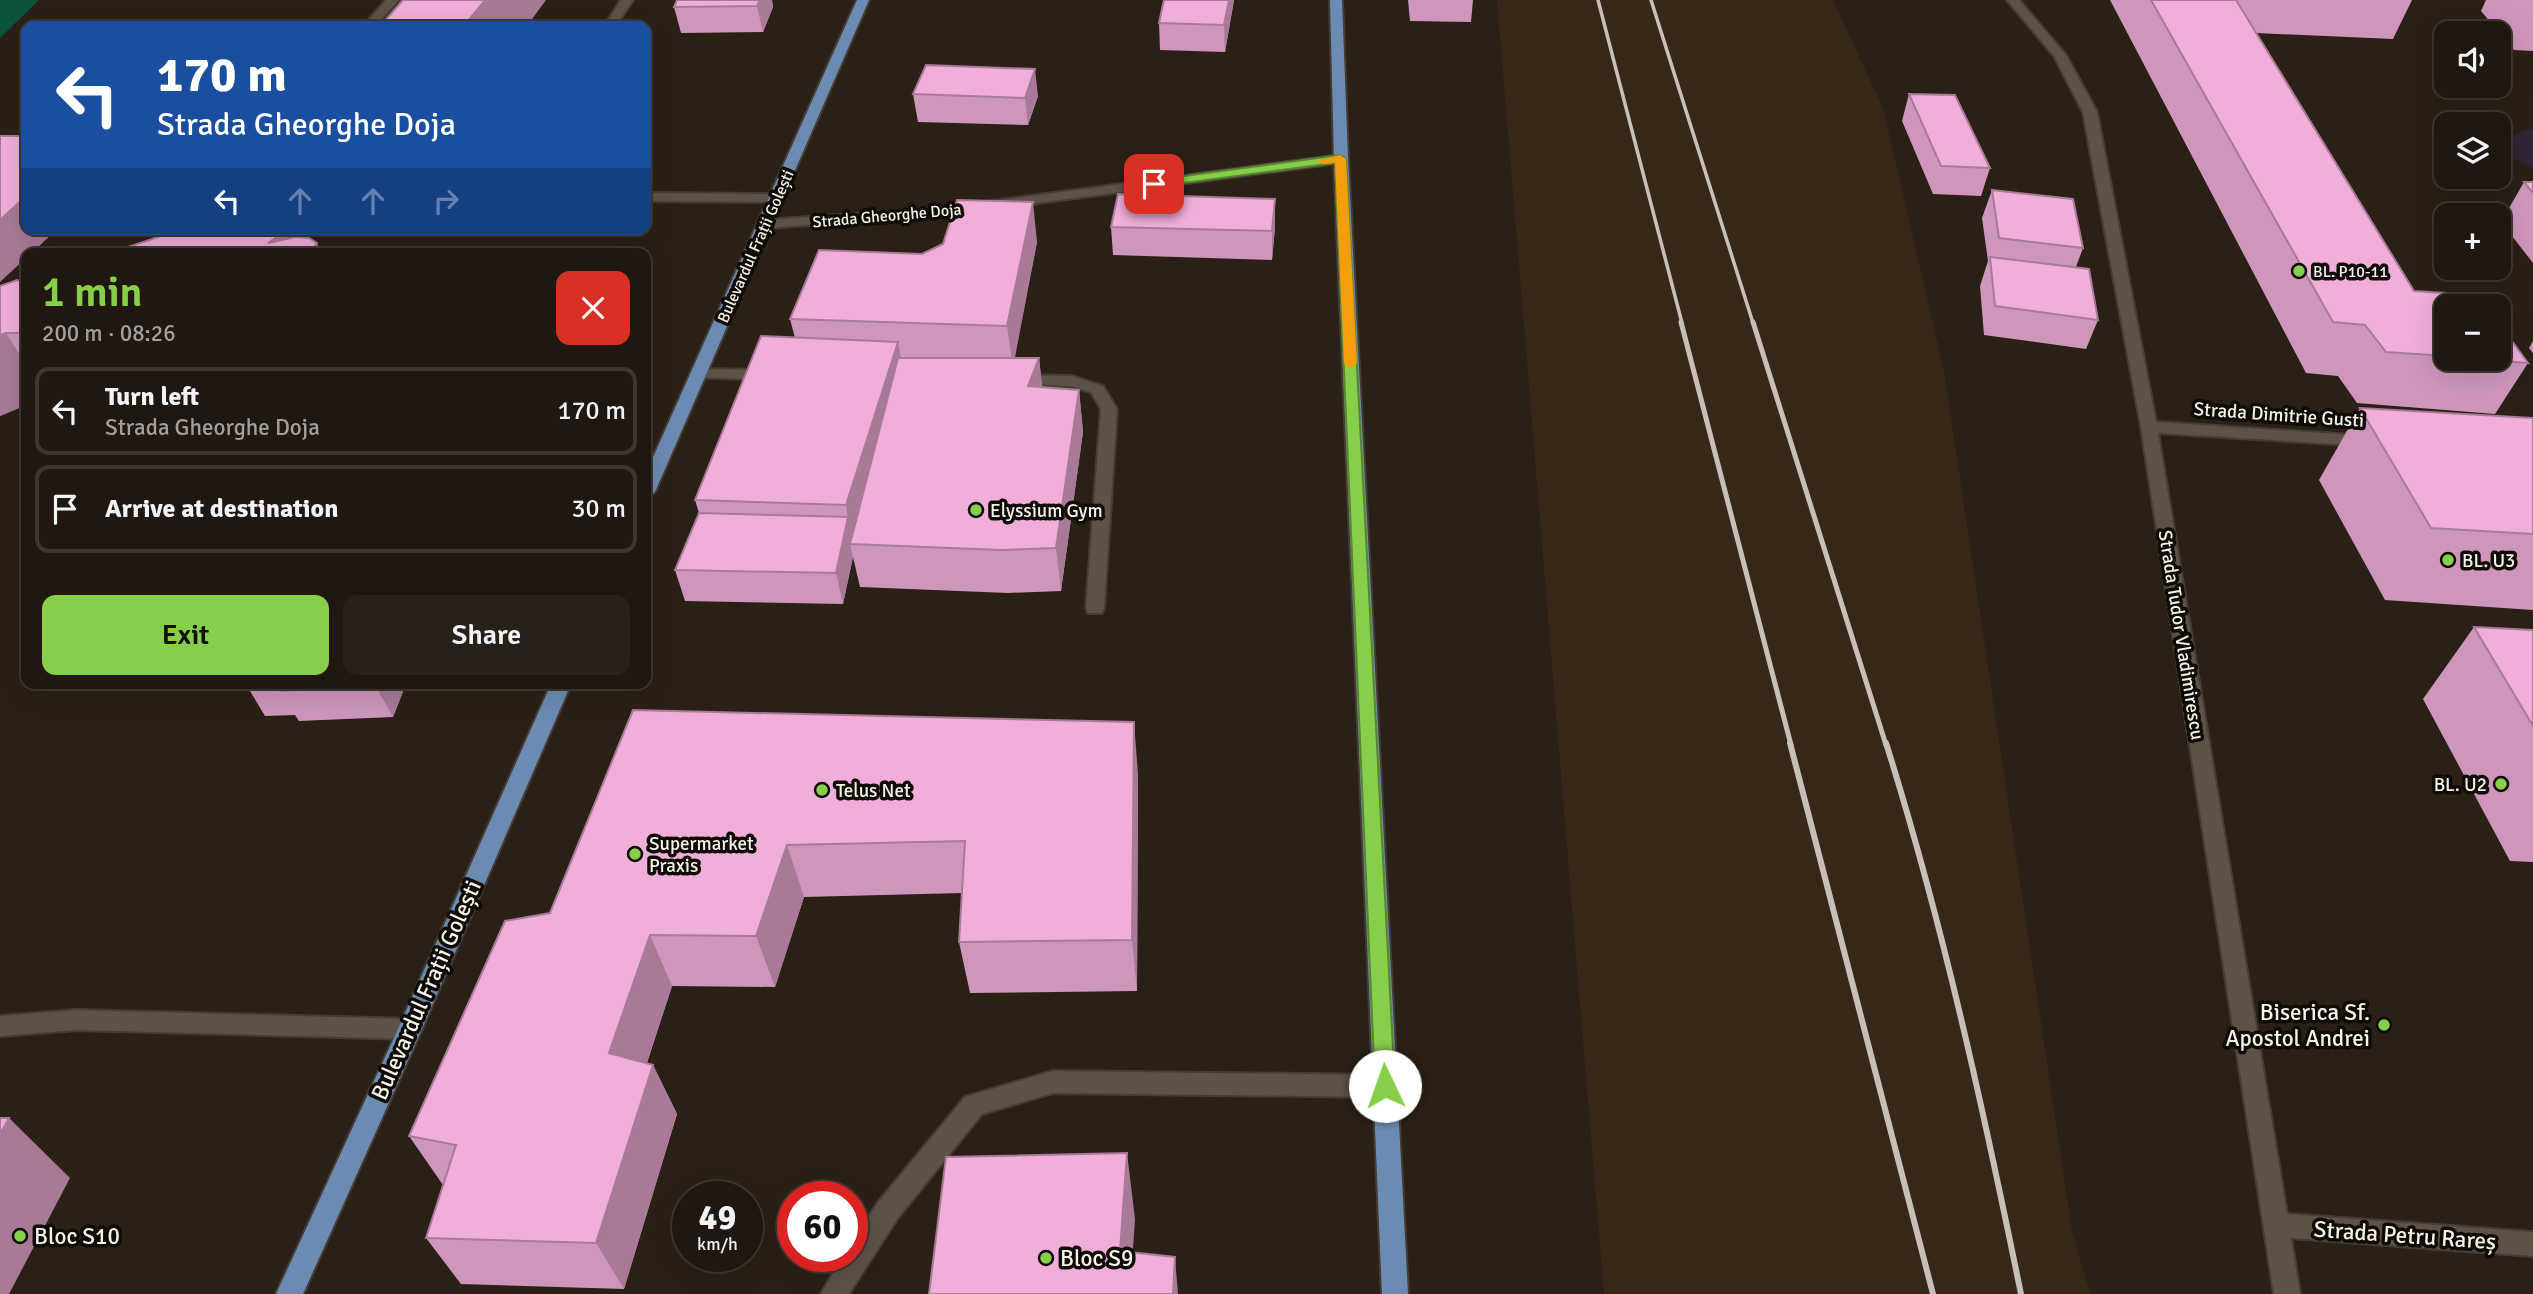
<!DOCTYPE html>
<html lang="en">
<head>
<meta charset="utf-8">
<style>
  :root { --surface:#201810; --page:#282119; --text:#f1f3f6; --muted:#a2a09f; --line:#3d3730; --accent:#87cf4a }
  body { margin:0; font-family:Signika,sans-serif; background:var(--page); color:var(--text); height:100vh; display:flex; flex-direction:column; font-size:26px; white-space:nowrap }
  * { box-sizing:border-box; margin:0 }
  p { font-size:23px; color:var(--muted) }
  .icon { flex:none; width:38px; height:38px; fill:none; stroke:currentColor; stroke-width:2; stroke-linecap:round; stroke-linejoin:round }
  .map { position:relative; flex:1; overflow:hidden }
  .panel { position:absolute; left:21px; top:248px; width:630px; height:441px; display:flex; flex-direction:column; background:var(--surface); border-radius:14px; box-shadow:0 7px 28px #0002,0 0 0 2px var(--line) }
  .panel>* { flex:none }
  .banner { position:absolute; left:21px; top:21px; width:630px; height:214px; border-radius:14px; box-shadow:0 7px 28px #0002,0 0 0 2px var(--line); background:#1a4fa0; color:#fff; overflow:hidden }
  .fabs { position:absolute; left:2434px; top:21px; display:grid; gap:14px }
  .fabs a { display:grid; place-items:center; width:77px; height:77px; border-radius:14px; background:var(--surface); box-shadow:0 7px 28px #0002,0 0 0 2px var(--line); font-size:35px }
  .speed { position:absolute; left:672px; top:1181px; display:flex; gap:14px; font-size:35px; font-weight:700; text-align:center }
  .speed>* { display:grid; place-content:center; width:91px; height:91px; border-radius:50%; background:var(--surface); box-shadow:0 7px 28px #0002,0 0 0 2px var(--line); line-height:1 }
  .speed small { font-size:18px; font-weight:400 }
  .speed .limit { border:10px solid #d22; background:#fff; color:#111 }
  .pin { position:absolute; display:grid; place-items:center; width:60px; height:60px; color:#fff; margin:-30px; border-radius:14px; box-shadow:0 4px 10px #0006 }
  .me { position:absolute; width:77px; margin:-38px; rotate:357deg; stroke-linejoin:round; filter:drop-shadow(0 0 5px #0008) }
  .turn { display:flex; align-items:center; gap:24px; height:147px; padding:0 21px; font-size:32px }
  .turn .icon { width:91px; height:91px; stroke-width:2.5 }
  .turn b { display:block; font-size:49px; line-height:60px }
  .lanes { display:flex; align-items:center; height:66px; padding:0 21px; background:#0003; justify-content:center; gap:35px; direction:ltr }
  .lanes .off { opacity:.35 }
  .round { display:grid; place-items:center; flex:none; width:74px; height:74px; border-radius:14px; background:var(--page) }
  .headline { display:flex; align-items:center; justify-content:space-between; height:119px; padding:0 21px }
  h1 { font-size:42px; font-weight:600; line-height:52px; color:var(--accent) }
  .cta { display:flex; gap:14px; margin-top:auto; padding:14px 21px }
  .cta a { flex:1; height:80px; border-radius:14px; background:var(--accent); color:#111; font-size:28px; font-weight:600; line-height:80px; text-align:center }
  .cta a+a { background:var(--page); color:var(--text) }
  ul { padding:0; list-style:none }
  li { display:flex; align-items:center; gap:21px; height:88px; margin:0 14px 10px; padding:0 7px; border:4px solid var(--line); border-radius:14px }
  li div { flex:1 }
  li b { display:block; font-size:26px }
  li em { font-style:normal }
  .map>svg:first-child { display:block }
  .built { fill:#372718 }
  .medical { fill:#2f2534 }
  .green { fill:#0b543c }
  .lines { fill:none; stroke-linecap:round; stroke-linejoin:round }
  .service-casing { stroke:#453c36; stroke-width:4 }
  .minor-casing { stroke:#453c36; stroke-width:4 }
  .tertiary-casing { stroke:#453c36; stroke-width:4 }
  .primary-casing { stroke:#453c36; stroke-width:4 }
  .service { fill:#5e5146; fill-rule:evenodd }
  .minor { fill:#5e5146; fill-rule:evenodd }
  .tertiary { fill:#5e5146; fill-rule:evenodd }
  .primary { fill:#6c8bb3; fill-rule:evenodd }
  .rail-far2 { stroke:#c8c0b8; stroke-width:3.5 }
  .rail-far1 { stroke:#c8c0b8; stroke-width:5 }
  .rail { stroke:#c8c0b8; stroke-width:6 }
  .wall { fill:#ce96bb }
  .shaded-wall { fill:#a87a98 }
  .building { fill:#f0aed9; stroke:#a87a98; stroke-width:2 }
  .route { fill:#87cf4a; stroke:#588730; stroke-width:2 }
  .slow { fill:#f59e0b }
  .poi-dot { fill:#87cf4a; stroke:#0f0b07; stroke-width:2.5 }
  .labels { text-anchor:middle; stroke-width:7; stroke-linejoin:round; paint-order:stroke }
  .far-street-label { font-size:16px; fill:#f8f1ea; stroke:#0f0b07 }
  .far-poi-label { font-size:16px; fill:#f8f1ea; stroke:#0f0b07; text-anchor:start }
  .street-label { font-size:19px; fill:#f8f1ea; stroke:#0f0b07 }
  .poi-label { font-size:19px; fill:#f8f1ea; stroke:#0f0b07; text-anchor:start }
  .near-street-label { font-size:23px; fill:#f8f1ea; stroke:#0f0b07 }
  .near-poi-label { font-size:23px; fill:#f8f1ea; stroke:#0f0b07; text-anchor:start }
</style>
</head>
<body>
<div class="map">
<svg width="2533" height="1294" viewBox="0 0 2533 1294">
  <rect width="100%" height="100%" fill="#2b2016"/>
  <path class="built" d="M1497 0H1833L1883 108 1944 371 2072 1231 2090 1294H1604Z"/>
  <path class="medical" d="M2530 128 2533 129V167L2499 153V142Z"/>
  <path class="green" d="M0 0H39L0 38Z"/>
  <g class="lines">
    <defs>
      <path id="service" d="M621 0H633L616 26H604Z
        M698 369 770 370 778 375 770 380 692 377 690 374 692 371Z
        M1018 375 1071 376 1103 386 1117 409 1104 608 1102 613H1088L1086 608 1101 409 1091 392 1070 386 1012 383 1010 380Z"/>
      <path id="minor" d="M386 0H399L375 26H363Z
        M2007 0H2019L2066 55 2097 112 2156 422 2368 436 2376 441 2368 446 2158 433 2287 1214 2533 1232V1256L2291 1238 2300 1294H2274L2141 427 2083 112 2054 56Z
        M77 1010 410 1019 418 1022 422 1029 418 1036 410 1039 77 1030 0 1036V1016Z
        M1053 1071 1385 1075 1394 1078 1397 1086 1394 1094 1385 1097 1053 1093 982 1114 897 1219 849 1294H821L843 1256H852V1242L879 1201 965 1097Z"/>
      <path id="tertiary" d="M1341 155 1348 159 1346 162 940 216 766 228 759 224 766 220 940 208Z
        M646 193 777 194 784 198 777 202 646 201Z"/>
      <path id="primary" d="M857 0H869L655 492 646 498V473Z
        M1330 0H1342L1348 159 1408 1294H1382L1334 159Z
        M551 684H571L422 1029 303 1294H276L398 1029Z"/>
    </defs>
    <use href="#service" class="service-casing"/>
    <use href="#minor" class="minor-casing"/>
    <use href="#tertiary" class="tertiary-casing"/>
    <use href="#primary" class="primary-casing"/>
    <use href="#service" class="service"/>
    <use href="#minor" class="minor"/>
    <use href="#tertiary" class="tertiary"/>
    <use href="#primary" class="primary"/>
    <path class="rail-far2" d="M1598 0 1682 323
      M1651 0 1753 323"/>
    <path class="rail-far1" d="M1681 322 1791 745
      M1753 322 1886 745"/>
    <path class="rail" d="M1790 743 1933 1294
      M1886 743C1943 924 1983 1108 2021 1294"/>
  </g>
  <path class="wall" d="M677 0H772L773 7 763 32 681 33 674 7Z
    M1164 0H1234L1225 52 1160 50 1159 23Z
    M1408 0H1473L1471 22 1410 21Z
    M2110 0H2412L2393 39 2256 33 2414 291 2446 306V359H2499L2528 363 2495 414 2357 403 2338 376 2306 373Z
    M2486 0H2533V51L2514 50 2481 11Z
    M913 94 1038 96 1028 125 918 122Z
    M1909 94 1990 168 1981 196 1933 194 1902 121Z
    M2524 182H2533V263L2501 222Z
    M1992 190 2083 248 2076 267 2098 320 2086 349 1984 335 1980 286 1988 261 1982 218Z
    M1275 199V227L1272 260 1113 255 1111 227Z
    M1037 242 1014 358H1039L1042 387 1079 390 1083 432 1061 591 1008 593 860 587 853 557 843 604 685 601 675 570 699 513 695 500 795 338 790 319 922 254Z
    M26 284V405L0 416V286Z
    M2533 341V353L2529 348Z
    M2360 408 2533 418V610L2385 600 2319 480Z
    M2474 627 2533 630V862L2510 861 2423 699Z
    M247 684H406L393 717 299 721 295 715 265 716 247 686Z
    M633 710 1138 774 1137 991 970 993 959 942 962 893 804 897 775 987 672 986 647 1063 653 1065 677 1114 624 1289 461 1284 426 1238 443 1185 409 1136 550 913Z"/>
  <path class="shaded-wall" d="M485 0H546L527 26H464Z
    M760 0H772L773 7 763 32 757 6Z
    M1229 0H1234L1225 52 1224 25Z
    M1035 69 1038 96 1028 125 1025 98Z
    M26 196V229H57L31 254H26V258L0 282V220Z
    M1275 199V227L1272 260V231Z
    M1033 202 1037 242 1013 368 1007 326Z
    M282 229H285L296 254 268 243Z
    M317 243 322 254H309Z
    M6 333 26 365V405L0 416V335Z
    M898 342 906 384 850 544 853 557 843 604 836 573 848 518 846 505Z
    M1039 358 1044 400 1028 386Z
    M1079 390 1083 432 1061 591 1056 548Z
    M378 684H406L393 717 376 687Z
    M1134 722 1138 774 1137 991 1132 940Z
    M787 845 804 897 775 987 756 936Z
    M650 935 672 986 634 1102 609 1053Z
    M653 1065 677 1114 624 1289 596 1243Z
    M9 1118 70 1178 9 1294H0V1134Z
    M1127 1153 1135 1219 1130 1294 1120 1251Z
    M1175 1257 1178 1294H1173Z"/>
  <path class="building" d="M403 0H485L464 26H380Z
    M677 0H760L757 6 674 7Z
    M1164 0H1229L1224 25 1159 23Z
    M2151 0H2236L2414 291 2478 295 2486 306H2446V356L2386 352 2365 325 2333 322Z
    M926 65 1035 69 1025 98 913 94Z
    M1909 94 1955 95 1990 168 1941 166Z
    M0 136H26V196L0 220Z
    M2524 182H2533V193Z
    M1992 190 2073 199 2083 248 1999 238Z
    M1118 194 1275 199 1272 231 1111 227Z
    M957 200 1033 202 1007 326 790 319 819 250 922 254 943 244Z
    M182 229H282L278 236 268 243 295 237 309 238 317 243 309 254H107Z
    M1990 257 2089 269 2098 320 1995 306Z
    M17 280 26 284V333H6L0 335V286Z
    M2499 323 2528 363 2476 359H2499Z
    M761 336 898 342 846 505 695 500Z
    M898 358H1039L1028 386 1079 390 1056 548 1001 550 850 544Z
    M2360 408 2533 418V534L2431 528Z
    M699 513 848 517 836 573 675 570Z
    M2474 627 2533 630V726Z
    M247 684H279L247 686Z
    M284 684H378L376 687 281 691Z
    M633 710 1134 722 1132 940 959 942 965 841 787 845 756 936 650 935 609 1053 653 1065 596 1243 426 1238 456 1145 409 1136 505 921 550 913Z
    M0 1118H9L0 1134Z
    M1127 1153 1120 1251 1175 1257 1173 1294H929L946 1157Z"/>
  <path class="route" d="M1340 155 1346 159 1395 1086 1392 1092 1385 1095 1378 1092 1375 1086 1335 163 1154 187 1148 184 1154 180Z"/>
  <path class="slow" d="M1340 155 1346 159 1357 364 1350 368 1344 364 1335 163 1323 164 1317 161Z"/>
  <g class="poi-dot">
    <circle cx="2299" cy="271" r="7"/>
    <circle cx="976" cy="510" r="7"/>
    <circle cx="2448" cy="560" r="7"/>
    <circle cx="2501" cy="784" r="7"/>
    <circle cx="822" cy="790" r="7"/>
    <circle cx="635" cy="854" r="7"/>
    <circle cx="2384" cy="1025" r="7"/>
    <circle cx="20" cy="1236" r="7"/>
    <circle cx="1046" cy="1258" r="7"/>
  </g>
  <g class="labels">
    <g class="far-street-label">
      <text transform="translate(887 215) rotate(-5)" y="6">Strada Gheorghe Doja</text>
      <text transform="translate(755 246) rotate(-66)" y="6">Bulevardul Frații Golești</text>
    </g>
    <g class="far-poi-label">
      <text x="2313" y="277">BL. P10-11</text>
    </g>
    <g class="street-label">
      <text transform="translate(2279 414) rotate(4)" y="7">Strada Dimitrie Gusti</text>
      <text transform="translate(2182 635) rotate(81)" y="7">Strada Tudor Vladimirescu</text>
    </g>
    <g class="poi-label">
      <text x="990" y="517">Elyssium Gym</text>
      <text x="2462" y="567">BL. U3</text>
      <text x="2487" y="791" text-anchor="end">BL. U2</text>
      <text x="836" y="797">Telus Net</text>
      <text x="649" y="850">Supermarket<tspan x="649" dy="22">Praxis</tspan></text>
    </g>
    <g class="near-street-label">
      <text transform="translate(426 990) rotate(-66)" y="8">Bulevardul Frații Golești</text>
      <text transform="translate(2405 1235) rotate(4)" y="8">Strada Petru Rareș</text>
    </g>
    <g class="near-poi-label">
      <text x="2370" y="1020" text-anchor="end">Biserica Sf.<tspan x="2370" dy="26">Apostol Andrei</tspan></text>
      <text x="34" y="1244">Bloc S10</text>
      <text x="1060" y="1266">Bloc S9</text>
    </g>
  </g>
</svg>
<div class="fabs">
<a><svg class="icon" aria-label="sound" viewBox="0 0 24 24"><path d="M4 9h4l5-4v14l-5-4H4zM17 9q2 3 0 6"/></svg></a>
<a><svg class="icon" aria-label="layers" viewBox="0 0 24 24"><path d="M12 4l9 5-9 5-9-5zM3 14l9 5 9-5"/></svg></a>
<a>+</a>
<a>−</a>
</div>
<div class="speed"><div>49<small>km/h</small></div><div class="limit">60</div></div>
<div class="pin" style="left:1154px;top:184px;background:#d93025"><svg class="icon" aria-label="arrive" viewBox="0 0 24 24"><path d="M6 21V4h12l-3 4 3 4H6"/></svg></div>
<svg class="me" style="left:1385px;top:1086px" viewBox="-20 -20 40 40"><circle r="19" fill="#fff"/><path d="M0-13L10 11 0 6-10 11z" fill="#87cf4a"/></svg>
<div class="banner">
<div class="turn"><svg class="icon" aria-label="left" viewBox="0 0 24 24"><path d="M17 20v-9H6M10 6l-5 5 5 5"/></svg><div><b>170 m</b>Strada Gheorghe Doja</div></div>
<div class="lanes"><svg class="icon" aria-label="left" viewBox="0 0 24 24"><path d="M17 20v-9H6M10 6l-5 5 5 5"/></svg><svg class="icon off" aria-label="ahead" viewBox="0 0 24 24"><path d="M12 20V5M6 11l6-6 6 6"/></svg><svg class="icon off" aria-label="ahead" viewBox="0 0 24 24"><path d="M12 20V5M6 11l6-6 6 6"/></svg><svg class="icon off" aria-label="right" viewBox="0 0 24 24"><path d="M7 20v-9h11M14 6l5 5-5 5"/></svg></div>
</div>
<section class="panel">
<div class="headline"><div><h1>1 min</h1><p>200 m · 08:26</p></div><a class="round" style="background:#d93025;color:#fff"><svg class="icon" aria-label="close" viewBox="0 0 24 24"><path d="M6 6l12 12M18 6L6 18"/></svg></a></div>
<ul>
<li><svg class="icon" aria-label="left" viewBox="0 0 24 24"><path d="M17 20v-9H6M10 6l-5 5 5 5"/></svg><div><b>Turn left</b><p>Strada Gheorghe Doja</p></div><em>170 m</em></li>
<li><svg class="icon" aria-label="arrive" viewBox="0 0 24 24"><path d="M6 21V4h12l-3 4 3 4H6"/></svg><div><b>Arrive at destination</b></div><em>30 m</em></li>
</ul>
<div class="cta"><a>Exit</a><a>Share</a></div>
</section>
</div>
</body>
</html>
